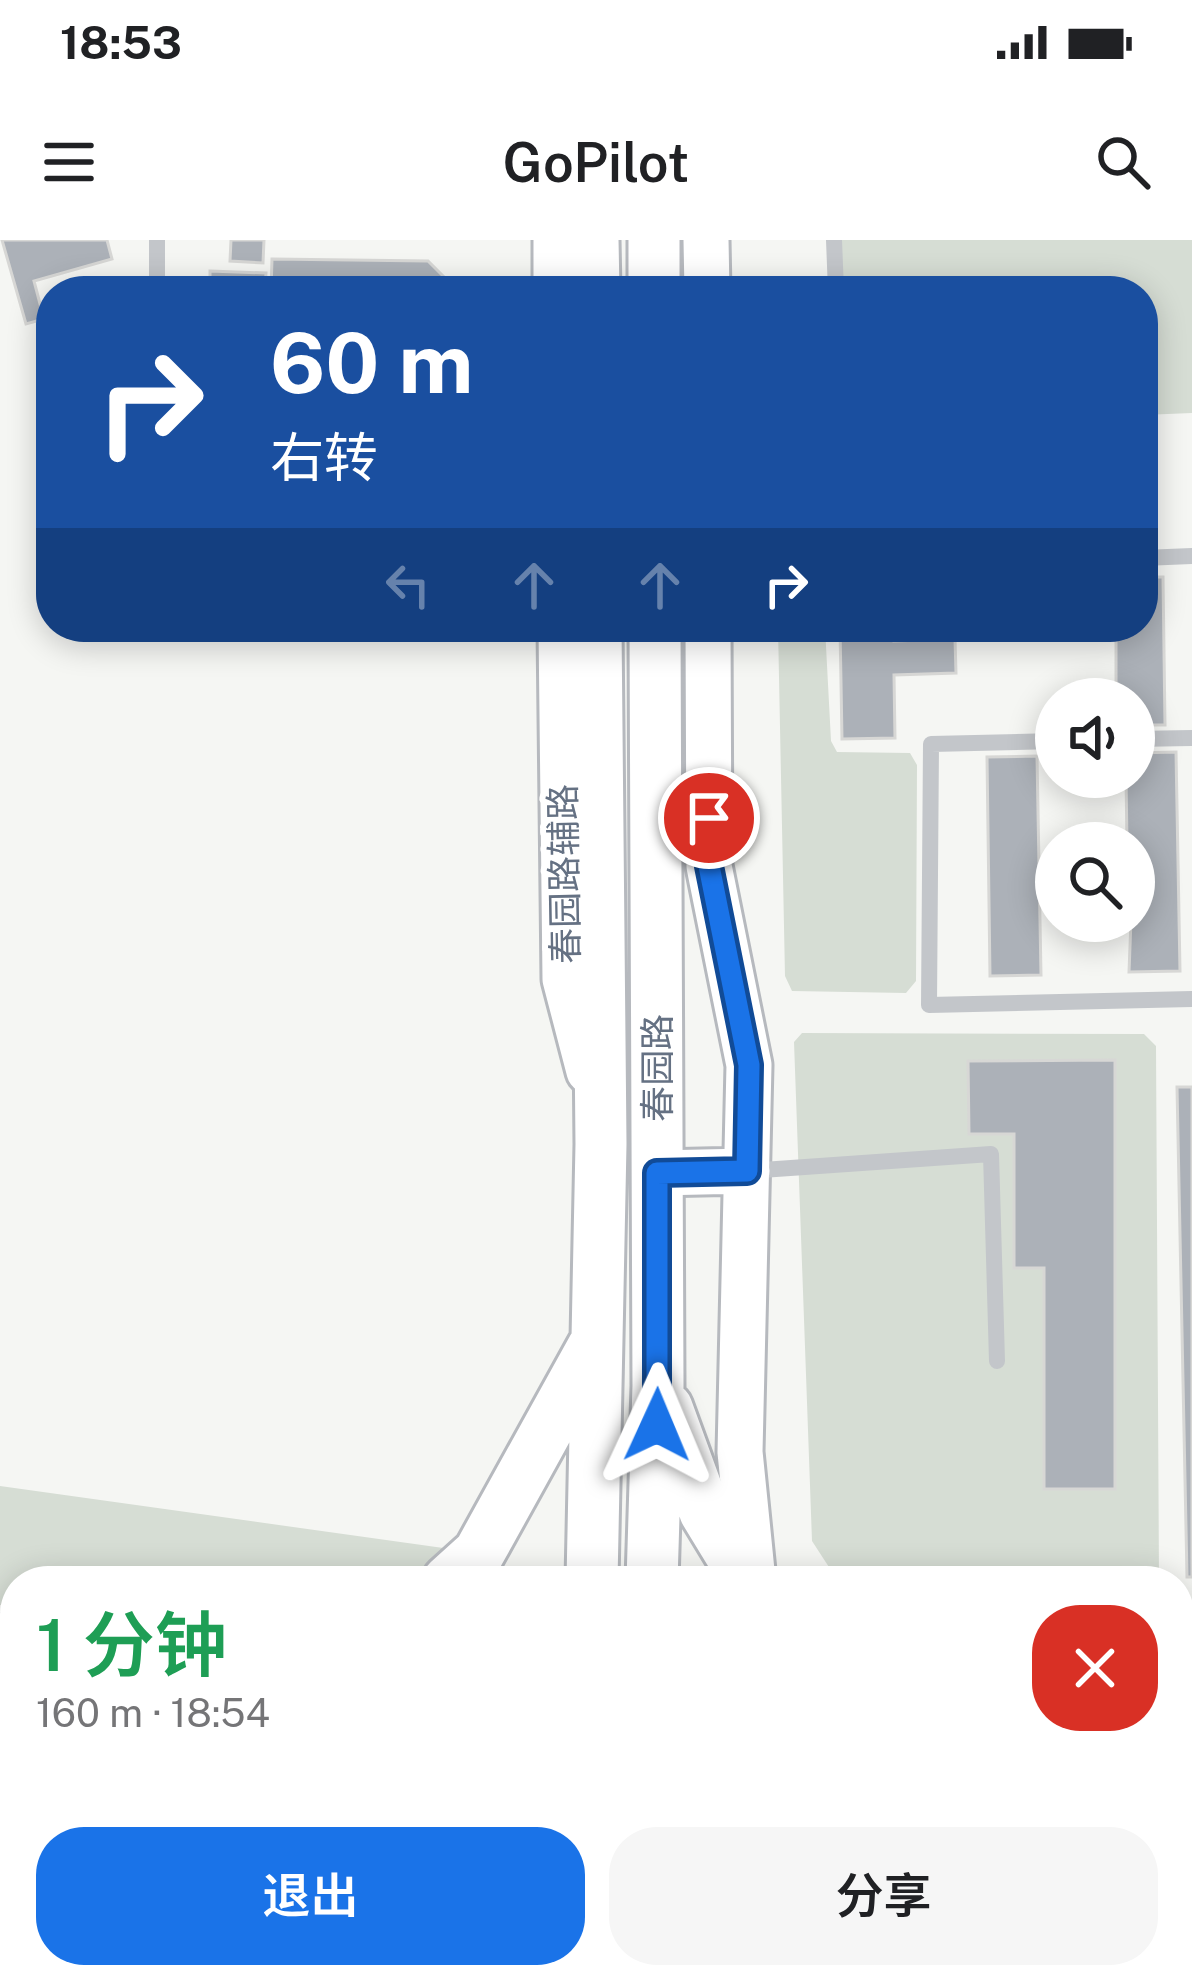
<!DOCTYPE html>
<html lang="zh">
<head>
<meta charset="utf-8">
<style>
  :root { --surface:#fff; --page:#f6f6f6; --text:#202124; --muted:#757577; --accent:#1a73e8 }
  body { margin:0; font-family:"Public Sans","Noto Sans SC",sans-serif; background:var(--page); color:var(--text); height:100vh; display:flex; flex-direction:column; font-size:45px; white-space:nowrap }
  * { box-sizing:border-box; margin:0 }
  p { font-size:39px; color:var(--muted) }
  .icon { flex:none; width:66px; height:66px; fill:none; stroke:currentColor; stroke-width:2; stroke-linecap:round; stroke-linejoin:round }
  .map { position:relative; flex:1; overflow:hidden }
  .drawer { position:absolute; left:0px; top:1326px; width:1194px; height:423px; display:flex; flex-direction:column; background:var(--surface); border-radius:48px 48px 0 0; box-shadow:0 6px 30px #0003 }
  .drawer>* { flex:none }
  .guide { position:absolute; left:36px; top:36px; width:1122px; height:366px; border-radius:48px; box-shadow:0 6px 30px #0003; background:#1a4fa0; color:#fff; overflow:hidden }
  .fabs { position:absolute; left:1035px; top:438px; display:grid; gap:24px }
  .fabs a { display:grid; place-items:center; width:120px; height:120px; border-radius:50%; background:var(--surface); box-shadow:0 6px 30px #0003; font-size:60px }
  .pin { position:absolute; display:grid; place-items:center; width:102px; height:102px; color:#fff; margin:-51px; border:6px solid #fff; border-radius:50%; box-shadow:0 3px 12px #0007 }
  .me { position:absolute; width:132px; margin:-66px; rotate:1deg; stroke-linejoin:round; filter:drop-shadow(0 0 9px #0008) }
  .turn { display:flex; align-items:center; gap:42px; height:252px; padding:0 36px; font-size:54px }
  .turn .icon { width:156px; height:156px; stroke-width:2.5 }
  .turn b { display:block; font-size:84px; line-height:102px }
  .lanes { display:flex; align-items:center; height:114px; padding:0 36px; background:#0003; justify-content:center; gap:60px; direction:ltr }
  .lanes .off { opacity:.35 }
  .round { display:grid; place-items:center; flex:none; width:126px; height:126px; border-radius:48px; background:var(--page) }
  .summary { display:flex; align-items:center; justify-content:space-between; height:204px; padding:0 36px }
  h1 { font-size:72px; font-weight:600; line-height:90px; color:#1e9e55 }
  .action { display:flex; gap:24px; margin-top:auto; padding:24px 36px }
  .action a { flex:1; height:138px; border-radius:48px; background:var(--accent); color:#fff; font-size:48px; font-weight:600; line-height:138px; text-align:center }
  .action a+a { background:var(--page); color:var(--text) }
  .status { display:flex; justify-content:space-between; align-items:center; height:84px; padding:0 60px; background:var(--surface); direction:ltr }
  .status svg { height:33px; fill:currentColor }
  header { display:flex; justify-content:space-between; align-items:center; height:156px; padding:0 36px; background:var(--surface); font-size:54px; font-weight:600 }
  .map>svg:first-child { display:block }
  .green { fill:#d6ddd4 }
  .building { fill:#acb1b8; stroke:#d7d7d5; stroke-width:3 }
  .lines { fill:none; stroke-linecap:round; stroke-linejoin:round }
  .secondary-casing { stroke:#b6b9be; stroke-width:51 }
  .primary-casing { stroke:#b6b9be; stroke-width:57 }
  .highway-casing { stroke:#b6b8bc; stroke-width:66 }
  .lane { stroke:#c3c6ca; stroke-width:16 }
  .secondary { stroke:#fff; stroke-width:45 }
  .primary { stroke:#fff; stroke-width:51 }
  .highway { stroke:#fff; stroke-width:60 }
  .route-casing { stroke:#114b97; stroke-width:30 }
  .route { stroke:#1a73e8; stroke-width:21 }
  .labels { text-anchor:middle; stroke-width:12; stroke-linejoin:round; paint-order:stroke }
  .street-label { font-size:36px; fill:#657183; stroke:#fff }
</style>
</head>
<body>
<div class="status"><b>18:53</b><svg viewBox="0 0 49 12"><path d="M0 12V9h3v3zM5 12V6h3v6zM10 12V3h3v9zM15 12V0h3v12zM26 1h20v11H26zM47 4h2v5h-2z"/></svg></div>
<header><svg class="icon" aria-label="menu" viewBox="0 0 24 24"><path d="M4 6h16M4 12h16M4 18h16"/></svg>GoPilot<svg class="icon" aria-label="search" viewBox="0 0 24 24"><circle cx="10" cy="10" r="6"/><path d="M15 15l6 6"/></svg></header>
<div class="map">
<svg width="1192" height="1748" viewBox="0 0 1192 1748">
  <rect width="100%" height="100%" fill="#f5f6f3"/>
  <path class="green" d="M834 0H1192V173L1143 175V51H836Z
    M778 387H825L831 501 837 512 910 513 917 525 916 741 906 753 792 751 785 736Z
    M802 793 1144 794 1156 806 1159 1341H838L812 1301 794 802Z
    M0 1246 479 1313 420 1341H15V1367L0 1365Z
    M0 1644 15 1646V1734H800L941 1748H0Z"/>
  <path class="building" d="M2 0H107L112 19 34 41 44 79 26 84Z
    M231 0H264L263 23 230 21Z
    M272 19 428 21 458 51H271Z
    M210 31 266 33 265 51H210Z
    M1143 337H1163L1165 485H1134V459H1116V387H1143Z
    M840 387H894V401L955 399 956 433 894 435 895 498 842 499Z
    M1176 512 1180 731 1129 732 1134 603H1127L1126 537H1134V513Z
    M1037 516 1041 735 990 736 987 517Z
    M1115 820V1249H1044V1028H1014V894H969L968 821Z
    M1177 847H1192V1337H1187Z"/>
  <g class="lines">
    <defs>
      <path id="secondary" d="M556 0V51
        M706 0 707 51
        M561 387 565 739 589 831
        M708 387 709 626 749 825 740 1212 753 1341
        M657 933 747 931"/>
      <path id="primary" d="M593 0 594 51
        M654 0V51
        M667 1168 705 1272 747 1341
        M448 1341 479 1313 593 1107
        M592 1341 601 904 596 387
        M652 1341 658 1146 655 387
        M1179 1504 1192 1507
        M476 1734 488 1748
        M594 1734 595 1748
        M650 1734 651 1748
        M781 1748 797 1734"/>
      <path id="highway" d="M0 1405 15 1407
        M0 1448 15 1450
        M0 1504 15 1506
        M0 1548 15 1550
        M1179 1548 1192 1550
        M1179 1598 1192 1600
        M1179 1658 1192 1659
        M1179 1701 1192 1702"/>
    </defs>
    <use href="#secondary" class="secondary-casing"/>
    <use href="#primary" class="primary-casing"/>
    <use href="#highway" class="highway-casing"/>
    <path class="lane" d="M834 0 836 51
      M157 51V0
      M1143 318 1192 316
      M1134 499 1192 498
      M1056 501 931 504 929 765 1192 759
      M748 931 991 914 997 1121"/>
    <use href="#secondary" class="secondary"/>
    <use href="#primary" class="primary"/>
    <use href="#highway" class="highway"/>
  </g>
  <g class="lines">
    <defs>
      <path id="route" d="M657 1185V933L747 931 749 825 709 626V578"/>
    </defs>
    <use href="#route" class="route-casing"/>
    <use href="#route" class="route"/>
  </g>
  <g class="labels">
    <g class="street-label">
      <text transform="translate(564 634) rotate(-91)" y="13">春园路辅路</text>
      <text transform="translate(657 828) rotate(-90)" y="13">春园路</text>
    </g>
  </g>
</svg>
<div class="fabs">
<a><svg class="icon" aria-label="sound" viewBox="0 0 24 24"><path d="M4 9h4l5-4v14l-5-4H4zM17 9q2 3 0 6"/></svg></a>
<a><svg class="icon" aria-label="search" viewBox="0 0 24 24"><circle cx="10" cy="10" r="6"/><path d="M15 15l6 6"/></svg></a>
</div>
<div class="pin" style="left:709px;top:578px;background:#d93025"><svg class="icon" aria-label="arrive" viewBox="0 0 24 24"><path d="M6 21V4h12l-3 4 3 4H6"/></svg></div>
<svg class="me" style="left:657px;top:1185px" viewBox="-20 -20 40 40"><path d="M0-17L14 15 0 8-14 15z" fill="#1a73e8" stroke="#fff" stroke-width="4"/></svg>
<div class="guide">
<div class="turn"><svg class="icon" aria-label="right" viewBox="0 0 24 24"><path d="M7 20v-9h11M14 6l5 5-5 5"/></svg><div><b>60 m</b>右转</div></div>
<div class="lanes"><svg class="icon off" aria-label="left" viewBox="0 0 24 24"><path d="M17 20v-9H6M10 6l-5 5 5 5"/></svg><svg class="icon off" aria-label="ahead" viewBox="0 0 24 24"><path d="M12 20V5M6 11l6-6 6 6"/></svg><svg class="icon off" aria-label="ahead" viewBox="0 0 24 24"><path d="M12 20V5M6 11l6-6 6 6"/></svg><svg class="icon" aria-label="right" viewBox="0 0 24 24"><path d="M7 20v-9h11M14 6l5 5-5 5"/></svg></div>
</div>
<section class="drawer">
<div class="summary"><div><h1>1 分钟</h1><p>160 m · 18:54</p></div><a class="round" style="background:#d93025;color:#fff"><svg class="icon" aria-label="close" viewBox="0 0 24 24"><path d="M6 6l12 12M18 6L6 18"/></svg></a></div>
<div class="action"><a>退出</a><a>分享</a></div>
</section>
</div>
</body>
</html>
